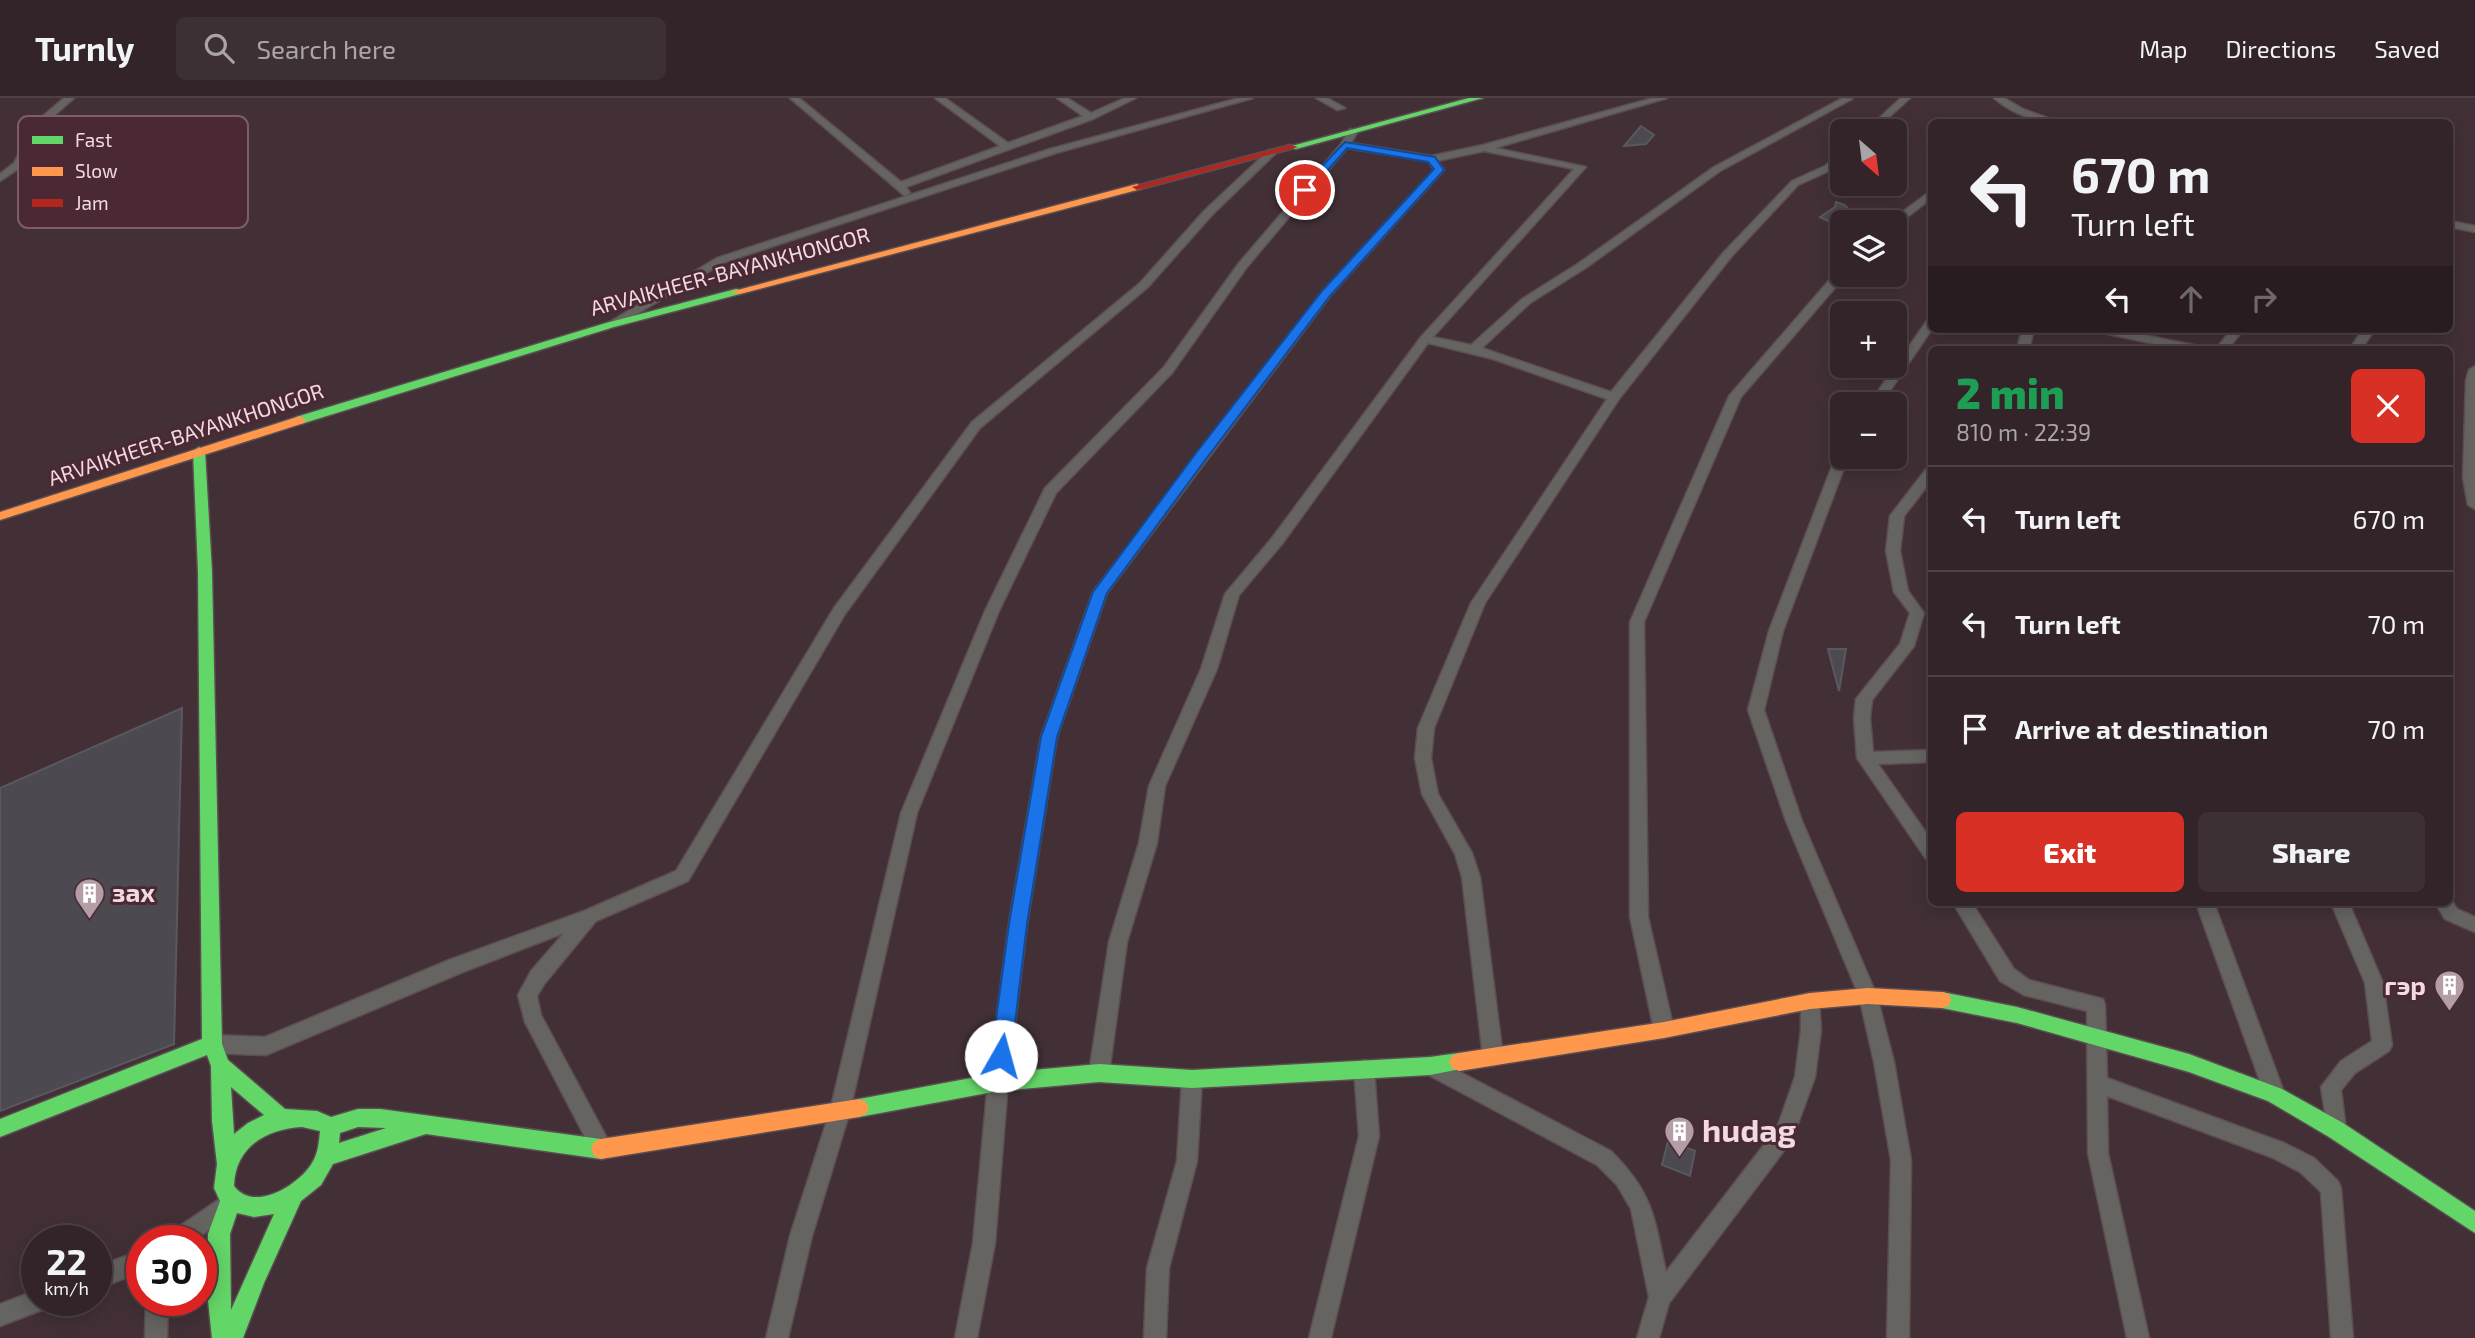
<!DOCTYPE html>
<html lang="en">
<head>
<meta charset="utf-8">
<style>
  :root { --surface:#322428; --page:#3d3034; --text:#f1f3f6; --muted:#a8a4a8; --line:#4d4145; --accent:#d93025 }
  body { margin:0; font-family:"Exo 2",sans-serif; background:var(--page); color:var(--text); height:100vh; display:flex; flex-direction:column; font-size:26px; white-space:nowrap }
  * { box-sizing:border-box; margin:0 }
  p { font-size:23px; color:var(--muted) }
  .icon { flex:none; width:38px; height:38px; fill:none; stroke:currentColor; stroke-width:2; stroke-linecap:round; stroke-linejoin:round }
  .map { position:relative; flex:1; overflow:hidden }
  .panel { position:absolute; left:1928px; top:248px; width:525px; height:560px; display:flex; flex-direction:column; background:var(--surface); border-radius:10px; box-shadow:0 4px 18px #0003,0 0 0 2px var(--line) }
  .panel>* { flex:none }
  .banner { position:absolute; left:1928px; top:21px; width:525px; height:214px; border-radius:10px; box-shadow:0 4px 18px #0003,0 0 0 2px var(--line); background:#322428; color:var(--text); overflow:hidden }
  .needle { width:46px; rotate:152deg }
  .controls { position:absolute; left:1830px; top:21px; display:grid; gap:14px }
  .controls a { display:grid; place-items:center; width:77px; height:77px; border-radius:10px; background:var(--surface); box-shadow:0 4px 18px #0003,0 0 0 2px var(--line); font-size:35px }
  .speed { position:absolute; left:21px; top:1127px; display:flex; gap:14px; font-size:35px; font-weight:700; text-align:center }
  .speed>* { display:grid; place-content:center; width:91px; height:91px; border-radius:50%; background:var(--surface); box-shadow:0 4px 18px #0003,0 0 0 2px var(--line); line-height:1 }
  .speed small { font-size:18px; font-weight:400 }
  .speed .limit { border:10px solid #d22; background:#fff; color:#111 }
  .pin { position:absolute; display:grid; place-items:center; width:60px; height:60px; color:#fff; margin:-30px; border:4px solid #fff; border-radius:50%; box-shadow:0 2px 7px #0007 }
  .me { position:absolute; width:77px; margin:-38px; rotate:7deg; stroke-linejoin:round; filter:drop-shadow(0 0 5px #0008) }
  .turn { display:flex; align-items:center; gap:24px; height:147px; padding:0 28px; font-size:32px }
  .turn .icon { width:91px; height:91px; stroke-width:2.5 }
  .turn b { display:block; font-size:49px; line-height:60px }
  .lanes { display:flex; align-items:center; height:66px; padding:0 28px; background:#0003; justify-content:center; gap:35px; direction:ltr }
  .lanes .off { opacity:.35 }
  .round { display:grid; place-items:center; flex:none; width:74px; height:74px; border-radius:10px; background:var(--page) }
  .headline { display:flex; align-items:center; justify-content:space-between; height:119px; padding:0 28px }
  h1 { font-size:42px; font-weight:800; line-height:52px; color:#1e9e55 }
  .primary-button { display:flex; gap:14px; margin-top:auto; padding:14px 28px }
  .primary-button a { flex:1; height:80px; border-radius:10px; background:var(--accent); color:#fff; font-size:28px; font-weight:800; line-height:80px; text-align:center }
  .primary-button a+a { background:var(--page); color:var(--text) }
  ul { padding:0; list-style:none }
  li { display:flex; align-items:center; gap:21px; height:105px; padding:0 28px; border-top:2px solid var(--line) }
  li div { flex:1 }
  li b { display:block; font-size:26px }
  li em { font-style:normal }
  header { display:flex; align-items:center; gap:42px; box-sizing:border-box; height:98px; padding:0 35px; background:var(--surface); border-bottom:2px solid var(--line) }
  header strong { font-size:33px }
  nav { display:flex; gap:38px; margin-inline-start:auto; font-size:24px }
  .search { width:490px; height:63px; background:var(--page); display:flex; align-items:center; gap:18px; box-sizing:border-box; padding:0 24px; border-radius:10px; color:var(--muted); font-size:26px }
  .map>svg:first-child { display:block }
  .building { fill:#4c4950; stroke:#5a585f; stroke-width:2 }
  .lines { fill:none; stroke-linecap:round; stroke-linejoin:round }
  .street-casing { stroke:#5c4d52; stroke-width:3 }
  .fast-casing { stroke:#5c4d52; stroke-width:3 }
  .slow-casing { stroke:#5c4d52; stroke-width:3 }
  .jam-casing { stroke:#5c4d52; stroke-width:3 }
  .street { fill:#666461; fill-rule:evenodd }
  .fast { fill:#63d668; fill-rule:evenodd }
  .slow { fill:#ff974d; fill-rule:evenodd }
  .jam { fill:#b3261e; fill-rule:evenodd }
  .route { fill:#1a73e8; stroke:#114b97; stroke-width:2 }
  .labels { text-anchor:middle; stroke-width:6; stroke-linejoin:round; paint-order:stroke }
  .far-street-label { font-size:21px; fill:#f1dae1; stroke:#4a2834 }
  .poi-label { font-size:26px; font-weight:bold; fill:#f1dae1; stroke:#4a2834; text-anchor:start }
  .near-poi-label { font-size:32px; font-weight:bold; fill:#f1dae1; stroke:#4a2834; text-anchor:start }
  .key { fill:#4a2834; stroke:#7c5d68; stroke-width:2 }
  .key-label { font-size:19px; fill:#f1dae1 }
</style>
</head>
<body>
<header>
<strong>Turnly</strong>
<div class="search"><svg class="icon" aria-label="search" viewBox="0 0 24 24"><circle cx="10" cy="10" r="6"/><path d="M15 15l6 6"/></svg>Search here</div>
<nav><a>Map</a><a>Directions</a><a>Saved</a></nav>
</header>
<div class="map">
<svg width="2475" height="1240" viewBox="0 0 2475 1240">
  <rect width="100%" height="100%" fill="#423036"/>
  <path class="building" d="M1641 28 1654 37 1646 46 1624 48Z
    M1836 104 1845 107 1851 114V124H1843V130L1820 119 1835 109Z
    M1828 551H1846L1839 593Z
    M182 610 174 946 0 1013V690Z
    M1668 1043 1695 1053 1690 1078 1662 1067Z"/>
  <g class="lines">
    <defs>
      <path id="street" d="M64 0H74L41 29 21 69 0 83V76L14 65 35 25Z
        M790 0H799L901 84 1000 48 935 0H945L1008 45 1083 18 1057 0H1067L1091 15 1125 0H1136L1093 21 906 89 910 95 905 98Z
        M1239 0H1253L1056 55 725 164 618 227 608 225 717 160 1050 51Z
        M1316 0H1327L1345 10 1337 12Z
        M1653 0H1667L1495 50 1586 69 1433 239 1471 247 1522 201 1579 165 1714 69 1843 0 1852 1 1720 73 1587 169 1530 205 1482 250 1611 294 1723 155 1792 83 1825 68 1843 53V61L1831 72 1798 87 1731 159 1619 301 1485 505 1434 630 1431 660 1438 696 1472 755 1480 779 1503 959 1500 965 1493 968 1486 965 1483 959 1462 779 1455 756 1422 696 1415 660 1418 630 1471 505 1607 301 1493 261 1428 245 1282 446 1239 497 1217 571 1165 688 1157 745 1127 844 1109 975 1106 981 1099 984 1092 981 1089 975 1109 844 1139 745 1149 688 1201 571 1225 496 1272 440 1421 239 1574 71 1484 53 1437 63 1444 72 1442 74 1330 198 1107 495 1057 639 1027 826 1008 984 995 1145 977 1240H955L973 1145 988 984 1009 826 1041 639 1093 494 1322 194 1434 72 1428 63 1347 50 1247 169 1172 275 1056 395 999 513 917 715 850 1013 812 1138 788 1240H766L790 1138 830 1013 901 715 985 513 1045 390 1164 269 1239 165 1341 46 1350 31 1358 33 1351 45 1431 58 1483 47Z
        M1901 0H1910L1874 33H1865Z
        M1994 0H2004L2023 11 2059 24C2037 26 2010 14 1994 0Z
        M1269 52 1277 54 1212 117 1148 189 980 330 845 516 688 783 596 823 545 885 537 898 541 917 609 1044 612 1051 609 1058 602 1061 595 1058 525 924 518 897 531 873 564 835 463 874 266 957 212 955 205 952 202 946 205 940 212 937 265 939 449 862 584 813 676 773 834 510 972 324 1140 185 1204 113Z
        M1932 92V100L1898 126 1889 124Z
        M2450 123 2475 128V134L2450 129Z
        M1843 170V177H1846L1741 299 1644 524 1648 819 1674 932 1671 938 1664 940 1657 938 1654 932 1630 819V524L1729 298 1839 171Z
        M1932 220V231L1881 306H1869L1928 221Z
        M2022 231H2034L2029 252H2017Z
        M2093 231H2115L2198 248 2204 252H2182L2099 234Z
        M2232 231H2244L2227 252H2215Z
        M2363 231H2375L2361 252H2349Z
        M2475 268V411L2468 407 2463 380 2466 283 2469 272Z
        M1843 351V359H1848L1783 533 1764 612 1802 723 1877 898 1894 964 1911 1062 1909 1240H1887L1891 1062 1874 964 1859 898 1786 723 1748 612 1769 533 1837 355Z
        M1932 369V382L1904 418 1900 453 1908 493 1924 515 1914 548 1872 602 1870 620 1873 654 1932 652V664L1878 666 1932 743V763L1926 761 1857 660 1854 620 1856 601 1900 546 1910 515 1894 494 1886 453 1890 418 1927 370Z
        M2450 800 2457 811 2475 819V834L2445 821 2435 805H2450Z
        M1953 805H1972L2014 871 2029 882 2103 901 2105 907 2107 980 2284 1045 2314 1060 2338 1083 2341 1090 2353 1240H2331L2321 1094 2300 1074 2271 1059 2107 998 2108 1055 2149 1240H2127L2088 1055 2087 913 2024 897 2000 883Z
        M2196 805H2214L2285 997 2282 1003 2275 1006 2268 1003 2265 997Z
        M2331 805H2349L2383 885 2392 947 2389 953 2355 975 2341 992 2346 1032 2343 1039 2336 1041 2329 1039 2321 989 2341 963 2372 943 2365 885Z
        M1810 895 1817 897 1819 903 1821 932 1815 979 1792 1042 1669 1205 1659 1240H1637L1649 1199 1631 1111 1617 1087 1597 1067 1423 974 1420 968 1423 962 1430 959 1437 962 1611 1053C1653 1095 1654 1118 1666 1174L1777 1030 1795 979 1801 932V903L1803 897Z
        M1364 962 1371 965 1374 971 1379 1038 1331 1240H1309L1359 1038 1354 971 1357 965Z
        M1192 972 1199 975 1202 981 1197 1063 1169 1170 1166 1240H1144L1147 1170 1177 1063 1182 981 1185 975Z
        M227 1096 234 1099 238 1106 234 1113 194 1143H165L168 1136Z
        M142 1152V1174L96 1191V1169Z
        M37 1192V1202H50L47 1210 0 1228V1206Z
        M146 1202H168L167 1240H145Z"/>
      <path id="fast" d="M1469 0H1483L1296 51 1288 49Z
        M736 191 740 192V196L614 229 304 325 300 326 294 322 296 319 606 225Z
        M199 349 205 353 212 474 222 946 228 962 285 1011 317 1013 331 1019 358 1011H380L601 1041 608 1044 611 1051 608 1058 601 1061 426 1036 333 1066 321 1087 301 1103 264 1185 243 1240H212L207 1193 208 1136 220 1103 214 1090 217 1066 212 1023 211 968 207 957 0 1039V1021L202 941 198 474 193 353ZM231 989 264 1017 248 1025 234 1036ZM302 1029 320 1033C319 1044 318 1056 312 1065 299 1087 254 1115 234 1088 235 1049 266 1031 302 1029ZM358 1029 386 1030 339 1045 340 1035ZM237 1115 254 1119 274 1116 231 1212 230 1136Z
        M1942 894 2017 909 2189 956 2282 991 2343 1025 2475 1113V1135L2329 1039 2268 1003 2189 974 2017 925 1942 910 1935 908 1933 902 1935 896Z
        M1459 955 1466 958 1469 964 1466 970 1430 977 1192 990 1099 984 998 993 859 1019 852 1016 849 1010 852 1004 859 1001 998 975 1099 966 1192 972 1430 959Z"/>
      <path id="slow" d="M1137 86 1142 89 1141 91 740 196 730 194Z
        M300 318 306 322 304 325 0 422V414Z
        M1868 890 1942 894 1949 896 1951 902 1949 908 1942 910 1868 906 1810 911 1664 940 1459 973 1452 970 1449 964 1452 958 1459 955 1664 924 1810 895Z
        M859 1001 866 1004 869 1010 866 1016 859 1019 601 1061 594 1058 591 1051 594 1044 601 1041Z"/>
      <path id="jam" d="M1290 47 1298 49 1137 92 1132 89Z"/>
    </defs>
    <use href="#street" class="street-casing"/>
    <use href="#fast" class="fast-casing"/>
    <use href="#slow" class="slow-casing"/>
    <use href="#jam" class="jam-casing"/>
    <use href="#street" class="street"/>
    <use href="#fast" class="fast"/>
    <use href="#slow" class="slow"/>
    <use href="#jam" class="jam"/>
  </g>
  <path class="route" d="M1345 44 1435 59 1444 72 1330 198 1206 361 1107 495 1057 639 1027 826 1011 958 1008 964 1001 966 994 964 991 958 1009 826 1041 639 1093 494 1196 355 1322 193 1434 71 1428 64 1347 50 1308 95H1301V90Z"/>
  <defs>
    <symbol id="building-pin" viewBox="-11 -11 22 30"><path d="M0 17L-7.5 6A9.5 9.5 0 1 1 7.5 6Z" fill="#b49ea5" stroke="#4a2834"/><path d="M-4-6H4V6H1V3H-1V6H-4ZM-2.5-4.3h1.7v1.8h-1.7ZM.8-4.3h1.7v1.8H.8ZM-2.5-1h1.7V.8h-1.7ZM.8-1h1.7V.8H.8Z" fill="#fff"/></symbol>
  </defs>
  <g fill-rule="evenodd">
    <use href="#building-pin" x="72" y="778" width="35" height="47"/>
    <use href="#building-pin" x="2432" y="870" width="35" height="47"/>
    <use href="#building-pin" x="1662" y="1016" width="35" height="47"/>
  </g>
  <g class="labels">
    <g class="far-street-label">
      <text transform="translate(730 174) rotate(-15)" y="7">ARVAIKHEER-BAYANKHONGOR</text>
      <text transform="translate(186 337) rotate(-18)" y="7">ARVAIKHEER-BAYANKHONGOR</text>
    </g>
    <g class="poi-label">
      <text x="112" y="804">зах</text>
      <text x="2426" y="897" text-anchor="end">гэр</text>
    </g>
    <g class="near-poi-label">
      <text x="1702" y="1044">hudag</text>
    </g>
  </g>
  <rect x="18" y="18" width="230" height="112" rx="10" class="key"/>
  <rect x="32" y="38" width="31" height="8" fill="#63d668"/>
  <rect x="32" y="69" width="31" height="9" fill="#ff974d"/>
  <rect x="32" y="101" width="31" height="8" fill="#b3261e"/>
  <g class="key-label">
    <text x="75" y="49">Fast</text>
    <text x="75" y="80">Slow</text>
    <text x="75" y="112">Jam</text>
  </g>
</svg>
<div class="controls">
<a><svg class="needle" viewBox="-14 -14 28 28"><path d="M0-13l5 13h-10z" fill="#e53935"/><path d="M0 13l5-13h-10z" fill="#a8a4a8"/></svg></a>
<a><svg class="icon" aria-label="layers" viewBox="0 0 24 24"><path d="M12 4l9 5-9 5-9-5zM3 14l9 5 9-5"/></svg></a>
<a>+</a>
<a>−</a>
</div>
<div class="speed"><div>22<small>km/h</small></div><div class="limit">30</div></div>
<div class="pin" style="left:1305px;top:92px;background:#d93025"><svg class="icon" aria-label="arrive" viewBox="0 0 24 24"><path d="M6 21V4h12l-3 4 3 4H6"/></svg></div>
<svg class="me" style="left:1001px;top:958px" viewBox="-20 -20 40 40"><circle r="19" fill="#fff"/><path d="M0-13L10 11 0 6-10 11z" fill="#1a73e8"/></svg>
<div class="banner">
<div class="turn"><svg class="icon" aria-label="left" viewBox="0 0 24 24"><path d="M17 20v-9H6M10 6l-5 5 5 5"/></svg><div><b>670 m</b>Turn left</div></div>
<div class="lanes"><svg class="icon" aria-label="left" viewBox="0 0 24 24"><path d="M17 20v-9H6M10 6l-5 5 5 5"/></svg><svg class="icon off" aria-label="ahead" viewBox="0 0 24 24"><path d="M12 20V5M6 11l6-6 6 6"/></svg><svg class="icon off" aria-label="right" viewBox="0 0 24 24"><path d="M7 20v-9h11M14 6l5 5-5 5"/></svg></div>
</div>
<section class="panel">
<div class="headline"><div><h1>2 min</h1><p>810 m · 22:39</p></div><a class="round" style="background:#d93025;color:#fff"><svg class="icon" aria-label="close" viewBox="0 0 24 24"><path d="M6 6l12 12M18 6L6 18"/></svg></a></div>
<ul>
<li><svg class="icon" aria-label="left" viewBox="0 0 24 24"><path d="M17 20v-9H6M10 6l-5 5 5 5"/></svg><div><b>Turn left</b></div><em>670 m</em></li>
<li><svg class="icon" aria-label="left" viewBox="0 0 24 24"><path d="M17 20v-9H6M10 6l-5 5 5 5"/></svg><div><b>Turn left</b></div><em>70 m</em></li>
<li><svg class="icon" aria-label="arrive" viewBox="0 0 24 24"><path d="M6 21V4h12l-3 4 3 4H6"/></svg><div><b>Arrive at destination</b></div><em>70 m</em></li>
</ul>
<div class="primary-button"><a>Exit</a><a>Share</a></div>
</section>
</div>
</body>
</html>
